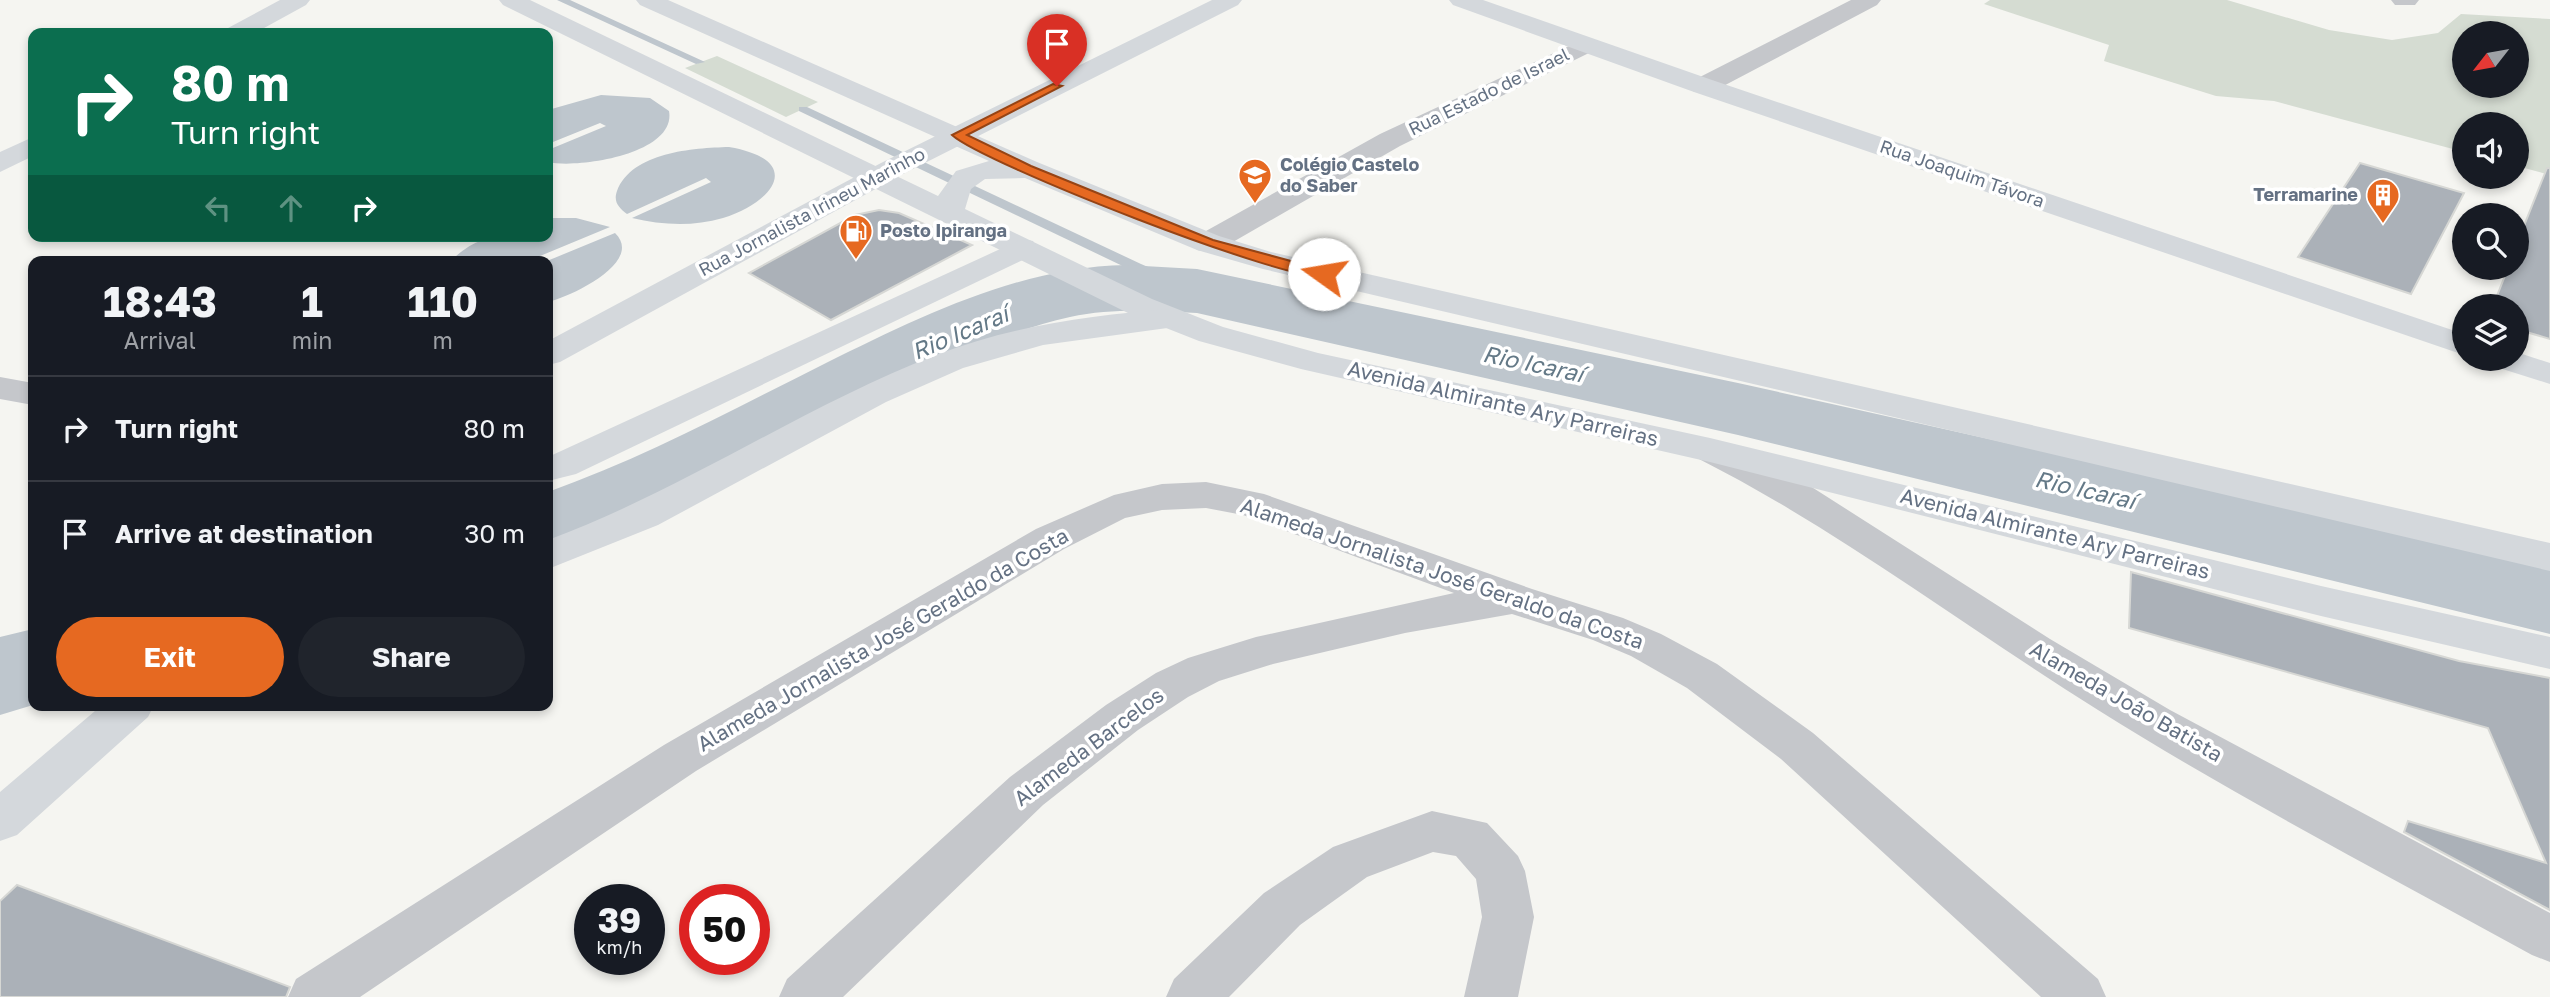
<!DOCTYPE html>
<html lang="en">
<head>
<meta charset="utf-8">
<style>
  :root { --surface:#171b24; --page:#20242c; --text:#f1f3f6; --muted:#9ea1a6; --line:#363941; --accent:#e66921 }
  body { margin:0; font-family:"Golos Text",sans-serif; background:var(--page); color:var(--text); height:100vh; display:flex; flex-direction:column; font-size:26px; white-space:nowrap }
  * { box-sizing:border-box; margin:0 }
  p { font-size:23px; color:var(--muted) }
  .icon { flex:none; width:38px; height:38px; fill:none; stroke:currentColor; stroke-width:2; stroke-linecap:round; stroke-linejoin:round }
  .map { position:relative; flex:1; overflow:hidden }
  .drawer { position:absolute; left:28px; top:256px; width:525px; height:455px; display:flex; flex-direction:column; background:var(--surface); border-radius:14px; box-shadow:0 4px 10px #0003 }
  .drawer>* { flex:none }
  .top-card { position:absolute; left:28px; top:28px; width:525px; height:214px; border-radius:14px; box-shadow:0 4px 10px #0003; background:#0b6e4f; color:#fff; overflow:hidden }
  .needle { width:46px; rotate:239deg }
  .buttons { position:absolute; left:2452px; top:21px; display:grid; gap:14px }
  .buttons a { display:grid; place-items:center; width:77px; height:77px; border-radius:50%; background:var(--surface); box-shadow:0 4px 10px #0003; font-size:35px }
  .speed { position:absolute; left:574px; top:884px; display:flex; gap:14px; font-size:35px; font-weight:700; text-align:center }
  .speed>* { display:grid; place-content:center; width:91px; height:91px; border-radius:50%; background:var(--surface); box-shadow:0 4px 10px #0003; line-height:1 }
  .speed small { font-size:18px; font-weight:400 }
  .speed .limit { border:10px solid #d22; background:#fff; color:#111 }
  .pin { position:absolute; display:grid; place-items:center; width:60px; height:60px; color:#fff; margin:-72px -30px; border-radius:50% 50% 50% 0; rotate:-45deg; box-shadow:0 0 7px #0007 }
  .pin .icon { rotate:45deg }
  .me { position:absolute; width:77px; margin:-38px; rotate:283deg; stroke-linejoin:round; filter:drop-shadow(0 0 5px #0008) }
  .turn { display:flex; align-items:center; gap:24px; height:147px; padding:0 28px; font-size:32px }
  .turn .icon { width:91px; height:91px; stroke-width:2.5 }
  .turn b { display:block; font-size:49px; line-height:60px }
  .lanes { display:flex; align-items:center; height:66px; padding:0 28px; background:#0003; justify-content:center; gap:35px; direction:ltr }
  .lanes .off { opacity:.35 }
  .eta { display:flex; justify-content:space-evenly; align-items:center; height:119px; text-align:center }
  .eta b { font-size:42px; font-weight:700; line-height:49px }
  .action { display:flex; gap:14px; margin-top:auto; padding:14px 28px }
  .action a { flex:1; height:80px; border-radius:42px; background:var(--accent); color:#fff; font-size:28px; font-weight:700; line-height:80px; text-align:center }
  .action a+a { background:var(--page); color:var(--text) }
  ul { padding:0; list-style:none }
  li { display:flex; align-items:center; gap:21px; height:105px; padding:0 28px; border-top:2px solid var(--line) }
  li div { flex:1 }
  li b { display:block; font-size:26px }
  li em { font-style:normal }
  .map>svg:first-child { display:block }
  .green { fill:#d5dcd2; fill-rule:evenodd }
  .water { fill:#bec6cd }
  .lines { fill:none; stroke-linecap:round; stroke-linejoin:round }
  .stream { fill:#bec6cd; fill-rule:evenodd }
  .river { fill:#bec6cd; fill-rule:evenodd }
  .building { fill:#abb1b8; stroke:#d6d7d4; stroke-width:2 }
  .minor { fill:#c5c7cb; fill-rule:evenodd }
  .secondary { fill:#d4d8dc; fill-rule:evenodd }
  .primary { fill:#d4d8dc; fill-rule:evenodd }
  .route { fill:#e66921; stroke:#964415; stroke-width:2 }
  .labels { text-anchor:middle; stroke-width:7; stroke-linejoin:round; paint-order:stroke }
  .far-street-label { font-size:18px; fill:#647183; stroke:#fff }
  .far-poi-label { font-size:18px; font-weight:bold; fill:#647183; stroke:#fff; text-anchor:start }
  .street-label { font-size:21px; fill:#647183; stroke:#fff }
  .water-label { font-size:23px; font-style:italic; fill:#647987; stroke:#fff }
</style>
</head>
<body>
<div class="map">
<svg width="2550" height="997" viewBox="0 0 2550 997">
  <rect width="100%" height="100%" fill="#f5f5f1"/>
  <path class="green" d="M1990 0H2227L2329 30 2392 40 2438 33 2461 14 2550 19V175L2517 166 2516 124H2464V152L2274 101 2216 96 2104 61 2109 45 1984 4ZM2464 33H2516V86H2464Z
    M717 56 818 102 786 117 685 68Z"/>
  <path class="water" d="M601 95 650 98 669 111C677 154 578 169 548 162V150L606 126 600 123 548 144V110Z
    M729 147C804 160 776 201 723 218 692 227 662 225 632 218L711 182 706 178 627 214C619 208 613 202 617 191 632 152 693 148 729 147Z
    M548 218H576L610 227 528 261H451C481 230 508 236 548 236Z
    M615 233C645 262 570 297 548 302L547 261Z"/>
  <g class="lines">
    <path class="stream" d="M557 0H570L705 62 696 64Z
      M799 107H807L1141 264 1204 291 1197 295 1192 294 1131 270 799 111Z"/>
    <path class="river" d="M1126 265 1197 269 1738 383 2550 564V634L1738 435 1197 313C1154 311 1113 308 1070 317 1008 330 952 362 896 392 784 452 672 525 548 557V492C644 458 734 409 826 363 920 317 1019 267 1126 265Z
      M33 629V705L0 715V637Z"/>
  </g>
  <path class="building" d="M2360 163 2464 193 2411 294 2298 257Z
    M2547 168H2550V339L2516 329V306H2493L2508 268H2516V246Z
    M879 210 899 213 972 245 831 320 749 273 855 215Z
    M2131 572 2459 661 2550 678V910L2404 832 2408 821 2546 863 2488 728 2129 628Z
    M17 885 290 987 286 997H0V901Z"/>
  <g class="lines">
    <path class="minor" d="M1851 0H1881L1877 5 1712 92H1694L1690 86 1694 80Z
      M2391 0H2419L2415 5H2395Z
      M1586 38 1595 40 1598 45 1595 50 1400 146 1219 250 1208 252 1197 250 1193 243 1197 236 1380 134Z
      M0 377 33 383V405L0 399Z
      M1712 439 1796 477 2050 639 2170 710 2550 913V962L2532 955C2387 875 2238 798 2098 710 1965 627 1839 530 1699 459L1693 451 1699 443Z
      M1206 482 1264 494 1532 589 1623 618 1661 634 1717 664 1813 733 2098 979 2106 997H2041L1781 759 1687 688 1631 656 1593 640 1512 614 1405 633 1273 664 1219 681 1188 697 1138 730 1043 805 843 997H779L787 979 1010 777 1106 705 1156 673 1188 658 1256 637 1454 593 1243 515 1206 508 1162 510 1125 518 1064 549 696 771 360 997H288L296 979 664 745 1036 529 1114 495 1162 484Z
      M1432 811 1487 823 1518 856 1525 871 1534 917 1518 997H1464L1482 917 1476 879 1456 856 1433 852 1367 877 1300 925 1229 997H1166L1174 979 1264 893 1333 847Z"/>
    <path class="secondary" d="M280 0H310L306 5 255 33H225L228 28Z
      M499 0H530L938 196 956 171 989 161 640 5 636 0H668L1037 162 1219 236 1271 252 2550 543V571L1263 269 1197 250 1025 178 985 179 971 189 965 209 1152 299 1223 327 1318 353 1710 438 2321 586 2550 637V669L2321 616 1710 462 1301 369 1199 341 1128 313 503 5Z
      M1449 0H1483L1712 80 2464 334V355L1694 92 1453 5Z
      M33 137V156L0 172V152Z
      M2516 352 2550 363V384L2493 366 2488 359H2516Z"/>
    <path class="primary" d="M1212 0H1242L1238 5 901 175 560 362 548 365V341L881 163Z
      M1022 239 1033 241 1037 248 1033 255 576 474 548 481V457Z
      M1170 309 1182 312 1187 319 1182 326 1043 345 963 368 886 402 658 525 548 569V540C683 490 802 407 936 355 1011 326 1091 315 1170 309Z
      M102 705H154L148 717 17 835 0 841V792Z"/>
  </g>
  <path class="route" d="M1053 84 1062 86 967 135 1031 166 1213 240 1328 271V277C1291 284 984 164 952 135Z"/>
  <defs>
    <symbol id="school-pin" viewBox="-11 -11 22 30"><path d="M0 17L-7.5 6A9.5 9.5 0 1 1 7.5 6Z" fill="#e66921" stroke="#fff"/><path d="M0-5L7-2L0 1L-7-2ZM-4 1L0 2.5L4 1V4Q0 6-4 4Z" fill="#fff"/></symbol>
    <symbol id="building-pin" viewBox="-11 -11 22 30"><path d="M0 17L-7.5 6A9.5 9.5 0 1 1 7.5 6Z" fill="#e66921" stroke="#fff"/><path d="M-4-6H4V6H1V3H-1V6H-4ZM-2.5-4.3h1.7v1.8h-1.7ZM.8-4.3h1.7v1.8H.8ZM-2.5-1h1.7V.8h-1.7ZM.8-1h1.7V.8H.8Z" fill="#fff"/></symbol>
    <symbol id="fuel-pin" viewBox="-11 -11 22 30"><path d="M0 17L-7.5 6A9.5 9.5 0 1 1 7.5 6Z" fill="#e66921" stroke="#fff"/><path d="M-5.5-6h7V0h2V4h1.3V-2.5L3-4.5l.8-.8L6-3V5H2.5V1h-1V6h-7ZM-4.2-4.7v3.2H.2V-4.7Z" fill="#fff"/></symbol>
  </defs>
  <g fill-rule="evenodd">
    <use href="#school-pin" x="1236" y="156" width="38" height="52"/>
    <use href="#building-pin" x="2364" y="176" width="38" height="52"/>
    <use href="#fuel-pin" x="837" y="212" width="38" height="52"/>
  </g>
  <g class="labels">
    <g class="far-street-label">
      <text transform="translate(1489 92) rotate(-26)" y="6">Rua Estado de Israel</text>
      <text transform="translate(1962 174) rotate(19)" y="6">Rua Joaquim Távora</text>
      <text transform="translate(812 212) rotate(-28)" y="6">Rua Jornalista Irineu Marinho</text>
    </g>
    <g class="far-poi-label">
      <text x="1280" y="171">Colégio Castelo<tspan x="1280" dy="21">do Saber</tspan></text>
      <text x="2358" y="201" text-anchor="end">Terramarine</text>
      <text x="880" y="237">Posto Ipiranga</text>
    </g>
    <g class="street-label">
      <text transform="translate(1503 404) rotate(13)" y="7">Avenida Almirante Ary Parreiras</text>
      <text transform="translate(2055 534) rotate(14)" y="7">Avenida Almirante Ary Parreiras</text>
      <text transform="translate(1442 574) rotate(19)" y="7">Alameda Jornalista José Geraldo da Costa</text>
      <text transform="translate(883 640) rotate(-30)" y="7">Alameda Jornalista José Geraldo da Costa</text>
      <text transform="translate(2126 702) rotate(30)" y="7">Alameda João Batista</text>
      <text transform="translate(1089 747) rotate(-37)" y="7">Alameda Barcelos</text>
    </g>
    <g class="water-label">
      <text transform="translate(960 333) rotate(-23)" y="8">Rio Icaraí</text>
      <text transform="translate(1533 364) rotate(12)" y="8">Rio Icaraí</text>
      <text transform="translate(2085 490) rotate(13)" y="8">Rio Icaraí</text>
    </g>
  </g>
</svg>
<div class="buttons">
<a><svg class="needle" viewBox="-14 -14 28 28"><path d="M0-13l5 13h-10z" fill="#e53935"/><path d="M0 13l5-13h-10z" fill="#9ea1a6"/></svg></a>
<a><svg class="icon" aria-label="sound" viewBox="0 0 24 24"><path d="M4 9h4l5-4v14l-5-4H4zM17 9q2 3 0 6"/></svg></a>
<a><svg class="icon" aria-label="search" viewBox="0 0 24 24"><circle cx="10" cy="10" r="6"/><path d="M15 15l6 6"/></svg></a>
<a><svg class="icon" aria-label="layers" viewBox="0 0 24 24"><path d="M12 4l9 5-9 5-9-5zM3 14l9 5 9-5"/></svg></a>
</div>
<div class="speed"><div>39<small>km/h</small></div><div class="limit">50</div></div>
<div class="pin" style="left:1057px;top:86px;background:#d93025"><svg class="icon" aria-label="arrive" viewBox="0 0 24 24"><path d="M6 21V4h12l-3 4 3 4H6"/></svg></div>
<svg class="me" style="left:1324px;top:274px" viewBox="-20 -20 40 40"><circle r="19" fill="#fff"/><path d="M0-13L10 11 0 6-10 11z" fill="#e66921"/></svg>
<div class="top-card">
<div class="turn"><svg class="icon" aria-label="right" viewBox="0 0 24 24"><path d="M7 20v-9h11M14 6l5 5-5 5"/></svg><div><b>80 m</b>Turn right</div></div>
<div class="lanes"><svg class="icon off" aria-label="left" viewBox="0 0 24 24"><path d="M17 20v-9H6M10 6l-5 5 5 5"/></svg><svg class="icon off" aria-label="ahead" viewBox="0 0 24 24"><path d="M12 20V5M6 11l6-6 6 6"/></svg><svg class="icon" aria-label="right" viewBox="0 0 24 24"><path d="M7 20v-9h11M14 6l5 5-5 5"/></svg></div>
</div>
<section class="drawer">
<div class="eta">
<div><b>18:43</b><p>Arrival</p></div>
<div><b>1</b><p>min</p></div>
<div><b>110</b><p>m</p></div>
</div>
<ul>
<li><svg class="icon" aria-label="right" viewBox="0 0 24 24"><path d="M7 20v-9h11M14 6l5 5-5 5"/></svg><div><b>Turn right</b></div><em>80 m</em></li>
<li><svg class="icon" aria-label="arrive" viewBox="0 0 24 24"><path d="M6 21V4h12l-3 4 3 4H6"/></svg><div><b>Arrive at destination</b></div><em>30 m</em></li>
</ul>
<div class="action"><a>Exit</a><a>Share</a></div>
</section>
</div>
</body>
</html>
